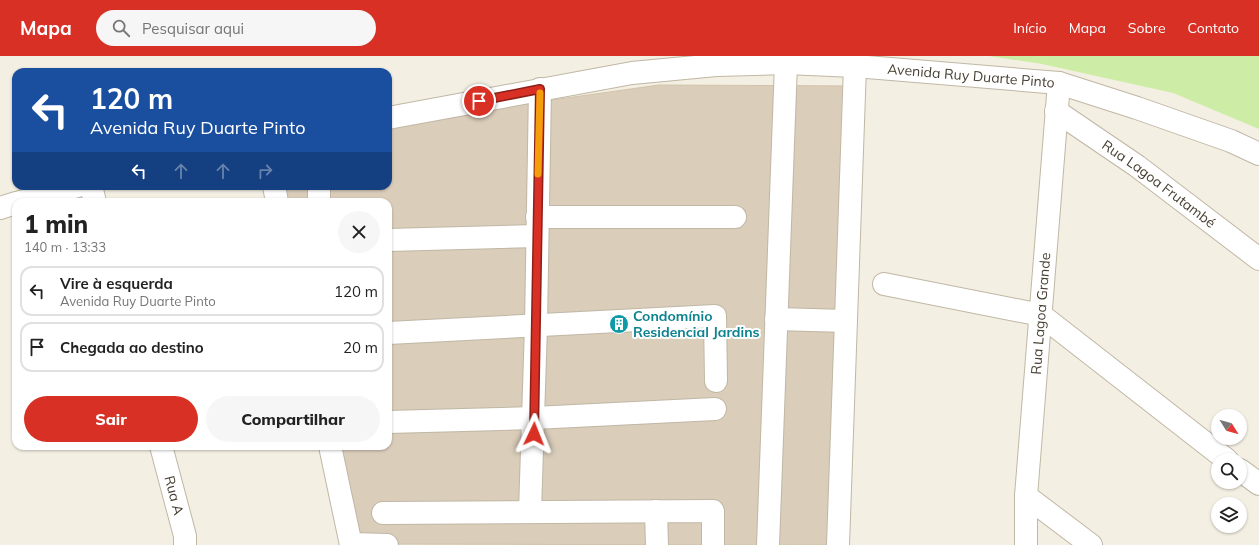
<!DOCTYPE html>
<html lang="pt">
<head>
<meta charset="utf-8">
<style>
  :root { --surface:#fff; --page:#f6f6f6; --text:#222; --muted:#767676; --line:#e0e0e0; --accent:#d93025 }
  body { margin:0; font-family:Mulish,sans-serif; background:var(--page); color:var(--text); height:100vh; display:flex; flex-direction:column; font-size:15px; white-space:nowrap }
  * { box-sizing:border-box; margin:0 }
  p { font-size:13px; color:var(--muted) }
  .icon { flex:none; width:22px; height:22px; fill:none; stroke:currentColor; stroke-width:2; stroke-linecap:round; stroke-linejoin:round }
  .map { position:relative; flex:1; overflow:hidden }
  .panel { position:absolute; left:12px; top:142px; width:380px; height:252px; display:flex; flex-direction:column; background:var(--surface); border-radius:12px; box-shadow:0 1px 3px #0004 }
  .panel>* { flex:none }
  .banner { position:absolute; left:12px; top:12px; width:380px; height:122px; border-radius:12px; box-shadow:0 1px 3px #0004; background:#1a4fa0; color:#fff; overflow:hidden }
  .needle { width:26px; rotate:127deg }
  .tools { position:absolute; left:1211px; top:353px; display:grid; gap:8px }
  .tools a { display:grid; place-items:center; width:36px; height:36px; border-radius:50%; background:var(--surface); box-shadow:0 1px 3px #0004; font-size:20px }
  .pin { position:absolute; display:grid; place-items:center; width:34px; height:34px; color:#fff; margin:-17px; border:2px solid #fff; border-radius:50%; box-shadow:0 1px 4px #0007 }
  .me { position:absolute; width:44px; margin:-22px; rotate:2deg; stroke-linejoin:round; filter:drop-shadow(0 0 3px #0008) }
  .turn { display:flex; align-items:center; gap:14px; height:84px; padding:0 12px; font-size:18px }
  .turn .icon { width:52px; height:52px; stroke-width:2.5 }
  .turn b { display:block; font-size:28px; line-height:34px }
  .lanes { display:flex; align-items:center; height:38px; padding:0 12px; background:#0003; justify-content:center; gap:20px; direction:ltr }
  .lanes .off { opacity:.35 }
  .round { display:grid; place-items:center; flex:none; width:42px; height:42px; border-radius:21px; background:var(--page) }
  .headline { display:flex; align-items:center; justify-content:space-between; height:68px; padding:0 12px }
  h1 { font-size:24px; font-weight:800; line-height:30px }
  .cta { display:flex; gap:8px; margin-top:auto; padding:8px 12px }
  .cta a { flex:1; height:46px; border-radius:24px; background:var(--accent); color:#fff; font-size:16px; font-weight:800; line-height:46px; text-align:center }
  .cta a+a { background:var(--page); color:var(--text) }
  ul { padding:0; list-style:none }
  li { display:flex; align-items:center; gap:12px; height:50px; margin:0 8px 6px; padding:0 4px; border:2px solid var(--line); border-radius:12px }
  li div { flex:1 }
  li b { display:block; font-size:15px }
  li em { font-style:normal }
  header { display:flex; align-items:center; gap:24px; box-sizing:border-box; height:56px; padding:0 20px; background:var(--accent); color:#fff }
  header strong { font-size:19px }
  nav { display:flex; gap:22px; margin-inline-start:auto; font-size:14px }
  .search { width:280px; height:36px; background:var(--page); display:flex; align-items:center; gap:10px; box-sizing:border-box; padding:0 14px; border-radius:22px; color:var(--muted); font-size:15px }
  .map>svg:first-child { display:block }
  .green { fill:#cdeda7 }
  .building { fill:#dacdba; stroke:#d2c3aa }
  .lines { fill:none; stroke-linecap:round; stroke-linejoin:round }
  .minor-casing { stroke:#c0b7a5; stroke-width:24 }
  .minor { stroke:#fff; stroke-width:22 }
  .route-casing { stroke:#8d1f18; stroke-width:10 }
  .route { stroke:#d93025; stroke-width:7 }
  .slow { stroke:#f59e0b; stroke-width:7 }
  .labels { text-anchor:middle; stroke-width:4; stroke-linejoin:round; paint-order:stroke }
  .street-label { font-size:14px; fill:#463f33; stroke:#fff }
  .culture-label { font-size:14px; font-weight:bold; fill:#0d838f; stroke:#fff; text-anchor:start }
</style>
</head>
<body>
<header>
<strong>Mapa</strong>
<div class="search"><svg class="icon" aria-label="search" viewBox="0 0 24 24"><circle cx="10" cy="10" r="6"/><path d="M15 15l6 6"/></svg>Pesquisar aqui</div>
<nav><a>Início</a><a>Mapa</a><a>Sobre</a><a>Contato</a></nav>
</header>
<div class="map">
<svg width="1259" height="489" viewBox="0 0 1259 489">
  <rect width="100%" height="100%" fill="#f4efe3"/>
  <path class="green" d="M989 0H1259V73L1173 37 1042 8Z"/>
  <path class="building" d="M659 29 855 30 844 489 351 488 330 390H388V146H277L274 130H388V67Z"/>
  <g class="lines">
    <defs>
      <g id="minor">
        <path id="s1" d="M1056 55 1137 110 1259 203"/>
        <path id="s2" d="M388 62 632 17 716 9 786 7 855 10 1059 27 1137 52 1231 85 1259 98"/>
        <path d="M91 130 95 146"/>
        <path d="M274 130 277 146"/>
        <path d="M319 130V146"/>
        <path d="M20 146 78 130"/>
        <path d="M0 152 16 147"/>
        <path d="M537 161H735"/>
        <path d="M388 184 537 180"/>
        <path d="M884 228 1041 259 1227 404"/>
        <path d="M776 263 846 265"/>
        <path d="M388 277 715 260 716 325"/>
        <path d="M388 366 534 362 715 353"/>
        <path id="s3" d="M161 390 185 480V489"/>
        <path d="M330 390 351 489"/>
        <path d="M1240 414 1259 428"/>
        <path d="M1026 440 1091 489"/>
        <path d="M656 455 657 489"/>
        <path d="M530 456 536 270 540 33"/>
        <path d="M383 457 713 455V489"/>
        <path d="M351 488 387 489"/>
        <path d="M768 489 786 7"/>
        <path d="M838 489 855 10"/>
        <path id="s4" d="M1026 489V440L1059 27"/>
      </g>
    </defs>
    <use href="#minor" class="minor-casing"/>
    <use href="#minor" class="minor"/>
  </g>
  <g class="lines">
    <defs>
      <path id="route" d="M479 45 540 33 534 378"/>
    </defs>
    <use href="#route" class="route-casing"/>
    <use href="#route" class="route"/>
    <path class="slow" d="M538 118 540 37"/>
  </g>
  <defs>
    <symbol id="building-disc" viewBox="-11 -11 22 22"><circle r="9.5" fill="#0f9aa8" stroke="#fff"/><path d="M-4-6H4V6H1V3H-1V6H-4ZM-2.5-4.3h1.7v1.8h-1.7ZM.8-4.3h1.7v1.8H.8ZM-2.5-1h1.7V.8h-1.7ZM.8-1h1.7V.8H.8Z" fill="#fff"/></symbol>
  </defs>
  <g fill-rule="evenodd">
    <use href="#building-disc" x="608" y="257" width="22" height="22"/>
  </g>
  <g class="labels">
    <g class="street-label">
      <text dy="5" stroke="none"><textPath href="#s2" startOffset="588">Avenida Ruy Duarte Pinto</textPath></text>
      <text dy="5" stroke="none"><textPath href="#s1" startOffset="126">Rua Lagoa Frutambé</textPath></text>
      <text dy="5" stroke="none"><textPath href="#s4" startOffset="232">Rua Lagoa Grande</textPath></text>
      <text dy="5" stroke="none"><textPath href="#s3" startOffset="51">Rua A</textPath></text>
    </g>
    <g class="culture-label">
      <text x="633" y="265">Condomínio<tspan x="633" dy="16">Residencial Jardins</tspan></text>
    </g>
  </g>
</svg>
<div class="tools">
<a><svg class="needle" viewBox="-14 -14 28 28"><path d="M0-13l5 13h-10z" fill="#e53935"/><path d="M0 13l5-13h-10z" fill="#767676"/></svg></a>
<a><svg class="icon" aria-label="search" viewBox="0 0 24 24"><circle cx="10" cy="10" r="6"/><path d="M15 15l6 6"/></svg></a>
<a><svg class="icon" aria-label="layers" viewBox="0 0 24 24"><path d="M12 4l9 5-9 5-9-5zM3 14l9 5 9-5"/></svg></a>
</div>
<div class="pin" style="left:479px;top:45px;background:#d93025"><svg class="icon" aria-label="arrive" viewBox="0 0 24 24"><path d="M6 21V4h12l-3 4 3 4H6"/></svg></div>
<svg class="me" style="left:534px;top:378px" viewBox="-20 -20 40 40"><path d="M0-17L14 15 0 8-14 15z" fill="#d93025" stroke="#fff" stroke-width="4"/></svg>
<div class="banner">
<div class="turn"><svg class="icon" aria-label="left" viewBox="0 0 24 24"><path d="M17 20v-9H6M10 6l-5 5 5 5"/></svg><div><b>120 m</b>Avenida Ruy Duarte Pinto</div></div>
<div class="lanes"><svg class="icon" aria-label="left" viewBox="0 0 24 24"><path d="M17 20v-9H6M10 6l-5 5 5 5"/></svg><svg class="icon off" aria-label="ahead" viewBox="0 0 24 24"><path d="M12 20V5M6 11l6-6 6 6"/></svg><svg class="icon off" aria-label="ahead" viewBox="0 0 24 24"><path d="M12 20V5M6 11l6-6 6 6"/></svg><svg class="icon off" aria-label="right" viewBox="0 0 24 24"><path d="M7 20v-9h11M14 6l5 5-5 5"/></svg></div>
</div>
<section class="panel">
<div class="headline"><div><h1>1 min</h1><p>140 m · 13:33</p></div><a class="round"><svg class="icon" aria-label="close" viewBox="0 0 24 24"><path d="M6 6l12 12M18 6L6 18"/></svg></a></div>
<ul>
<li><svg class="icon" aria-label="left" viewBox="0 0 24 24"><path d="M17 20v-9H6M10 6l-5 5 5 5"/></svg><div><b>Vire à esquerda</b><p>Avenida Ruy Duarte Pinto</p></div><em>120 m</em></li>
<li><svg class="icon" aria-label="arrive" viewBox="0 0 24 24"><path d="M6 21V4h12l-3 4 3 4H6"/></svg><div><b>Chegada ao destino</b></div><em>20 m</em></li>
</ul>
<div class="cta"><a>Sair</a><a>Compartilhar</a></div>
</section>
</div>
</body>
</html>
